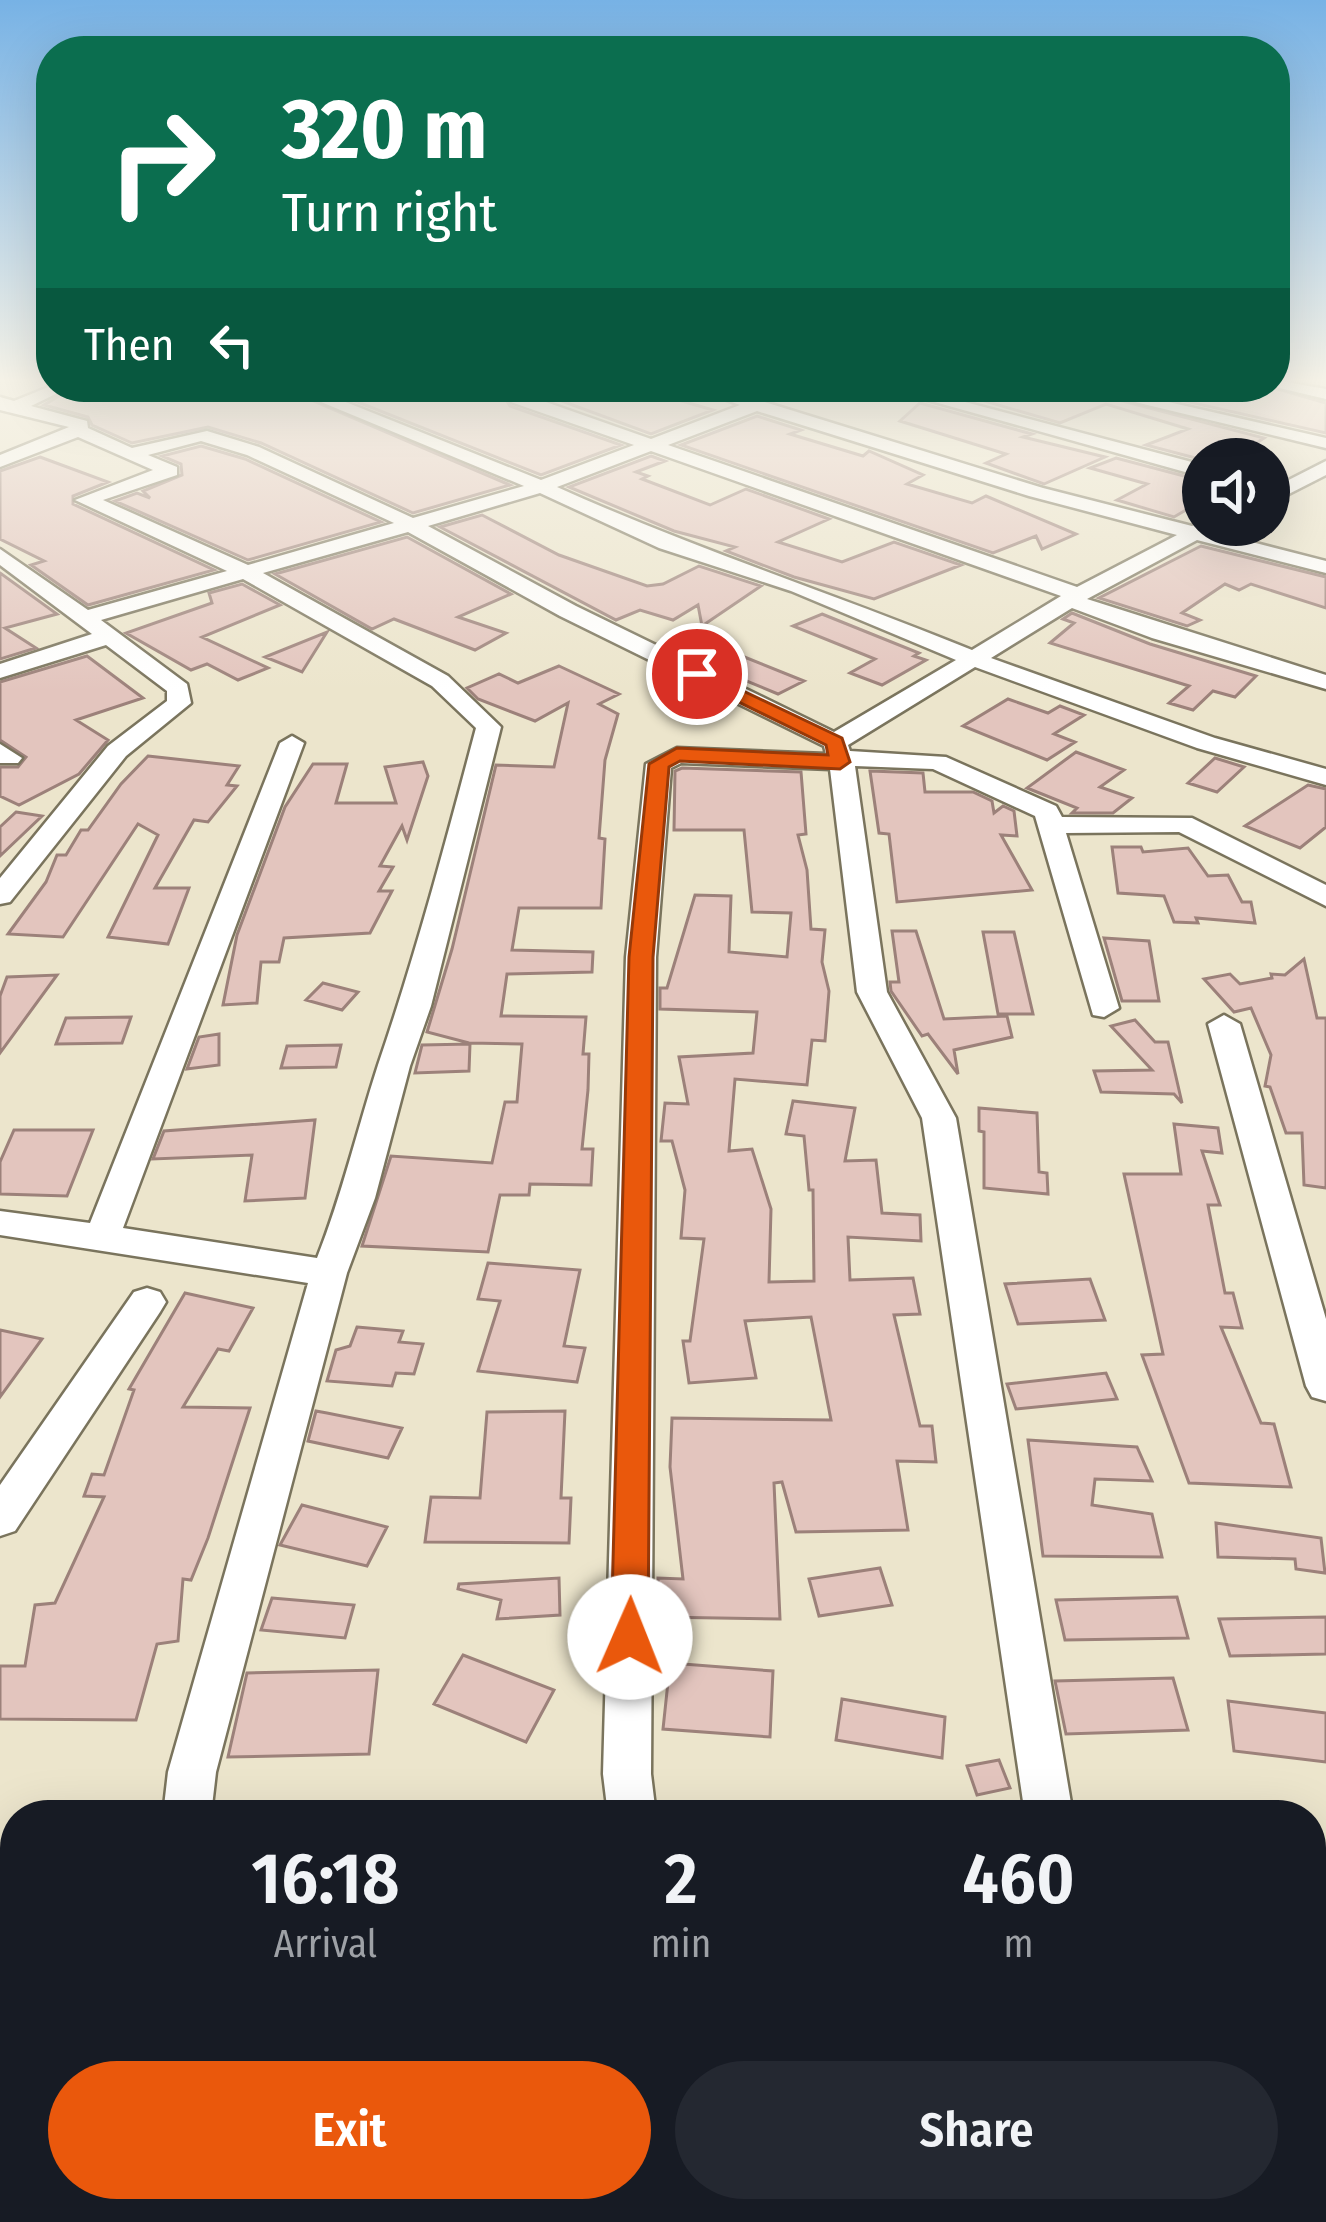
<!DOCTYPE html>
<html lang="en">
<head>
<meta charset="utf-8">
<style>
  :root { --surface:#171b24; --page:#242831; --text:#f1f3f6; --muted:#9ea1a6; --accent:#ea580c }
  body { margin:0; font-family:"Fira Sans Condensed",sans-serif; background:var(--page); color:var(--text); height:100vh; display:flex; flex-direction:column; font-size:45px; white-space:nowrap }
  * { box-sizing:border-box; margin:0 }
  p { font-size:39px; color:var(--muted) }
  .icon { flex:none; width:66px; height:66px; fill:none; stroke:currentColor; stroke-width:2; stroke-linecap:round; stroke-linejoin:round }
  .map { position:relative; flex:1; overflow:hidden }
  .details { position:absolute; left:0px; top:1800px; width:1326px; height:423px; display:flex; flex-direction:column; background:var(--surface); border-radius:48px 48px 0 0; box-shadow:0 12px 48px #0002 }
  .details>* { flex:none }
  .hud { position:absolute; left:36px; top:36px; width:1254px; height:366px; border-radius:48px; box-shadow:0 12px 48px #0002; background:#0b6e4f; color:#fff; overflow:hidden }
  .controls { position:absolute; left:1182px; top:438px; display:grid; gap:24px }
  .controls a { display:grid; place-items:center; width:108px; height:108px; border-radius:50%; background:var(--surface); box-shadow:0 12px 48px #0002; font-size:60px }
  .pin { position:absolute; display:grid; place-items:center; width:102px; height:102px; color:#fff; margin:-51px; border:6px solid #fff; border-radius:50%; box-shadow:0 3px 12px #0007 }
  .me { position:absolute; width:132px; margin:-66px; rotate:1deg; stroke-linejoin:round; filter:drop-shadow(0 0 9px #0008) }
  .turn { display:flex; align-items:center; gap:42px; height:252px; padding:0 48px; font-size:54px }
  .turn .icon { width:156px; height:156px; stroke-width:2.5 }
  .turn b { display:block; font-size:84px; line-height:102px }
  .then { display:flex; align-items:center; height:114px; padding:0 48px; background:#0003; gap:24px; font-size:45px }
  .eta { display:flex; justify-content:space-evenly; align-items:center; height:204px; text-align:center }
  .eta b { font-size:72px; font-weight:600; line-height:84px }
  .cta { display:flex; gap:24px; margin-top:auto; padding:24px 48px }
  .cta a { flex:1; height:138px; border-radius:72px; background:var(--accent); color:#fff; font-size:48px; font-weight:600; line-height:138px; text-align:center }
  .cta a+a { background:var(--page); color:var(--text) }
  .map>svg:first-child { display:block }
  .building { fill:#e3c5be; stroke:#9c817a; stroke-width:3 }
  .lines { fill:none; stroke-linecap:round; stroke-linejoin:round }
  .minor-casing { stroke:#7a745d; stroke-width:5 }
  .minor { fill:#fff; fill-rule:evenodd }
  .route { fill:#ea580c; stroke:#983908; stroke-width:3 }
</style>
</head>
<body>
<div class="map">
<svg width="1326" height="2222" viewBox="0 0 1326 2222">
  <rect width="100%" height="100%" fill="#ece5cc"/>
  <path class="building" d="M74 387H158L193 397 216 387H281L510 485 413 513 261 443 208 427 132 443 92 425 88 417 44 405Z
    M320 387H498L510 406 621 445 541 475Z
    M524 387H633L713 410 651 434Z
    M937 387H1069L1264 438 1244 451 1234 449 1225 459 1203 460 1146 445 1188 429 1106 404 1060 423Z
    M1123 387H1146L1142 390 1189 400 1216 387H1270L1326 403V433Z
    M920 403 1032 434 1023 437 1105 457 1044 484 986 463 1006 454 900 421Z
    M757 416 801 430 790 434 863 456 869 451 923 475 907 484 972 503 986 496 1076 534 1042 549 1036 536 993 553 681 445Z
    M201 446 245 459 381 522 248 560 115 501 137 493 150 498 143 491 182 475 181 464 162 456Z
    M651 456 665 461 636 472 648 476 642 479 710 505 746 489 829 519 778 542 842 562 894 542 961 565 874 599 794 577 726 551 735 547 674 531 569 487Z
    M40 457 108 482 73 496V504L214 570 88 605 31 565 44 561 0 539V471Z
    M1116 458 1203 481V500L1174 517 1117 500 1147 484 1090 468Z
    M482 515 559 555 647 586 663 584 699 566 761 586 702 626 698 605 673 620 640 610 616 620 440 527Z
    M407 537 511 594 458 617 506 633 475 650 394 619 372 629 275 574Z
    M1201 546 1326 577V608L1251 584 1239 590 1225 584 1182 613 1200 620 1187 626 1099 598Z
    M0 573 57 614 5 628 36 648 0 659Z
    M242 584 280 605 202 637 268 668 238 680 207 664 191 670 126 633 212 603 209 593Z
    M1072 613 1150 644 1256 676 1235 697 1213 691 1193 710 1169 703 1189 686 1050 643 1074 623 1063 619Z
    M822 614 919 653 914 656 926 660 882 685 850 673 875 659 793 626Z
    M327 632 302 672 265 657Z
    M732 652 804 681 778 694 705 664Z
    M87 656 143 698 76 720 108 740 79 774 19 805 0 796V767H18L26 757 0 740V682Z
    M559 666 619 694 599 704 618 714 605 760 599 838 605 839 601 908H519L512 950 593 952 592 972 507 974 501 1016 586 1017 583 1054H589L588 1090 582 1149H593L591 1185 530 1184 529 1195H500L488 1252 362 1246 391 1156 492 1163 505 1102H517L522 1044 469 1043 427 1032 452 949 496 765 554 767 568 703 535 721 478 699 467 688 499 674 518 683Z
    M1008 699 1048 713 1060 706 1084 715 1054 734 1075 742 1047 760 963 726Z
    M1076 752 1124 770 1100 787 1132 798 1113 813H1072L1077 808 1027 788Z
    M148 756 239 766 227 785 237 786 208 822 194 820 155 888H189L168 944 108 937 158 835 138 824 63 937 8 934 46 882 57 855H66L81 830H88L121 784Z
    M1215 758 1244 767 1217 792 1188 783Z
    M423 762 428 776 407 840 402 826 380 866 393 867 379 891H392L370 933 284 938 279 962H261L257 1003 223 1005 237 935 285 807 313 764H347L336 803H396L385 767Z
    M682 768 801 772 806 834 798 835 807 870 811 929 825 930 822 962 829 991 825 1041 812 1040 807 1085 735 1079 729 1151 752 1149 771 1209 769 1282 814 1281 813 1190H809L804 1136 786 1134 793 1101 855 1108 845 1161 876 1160 882 1213 920 1215 921 1241 848 1237 850 1280 913 1278 920 1314 894 1315 920 1426H932L936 1462 897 1461 908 1530 796 1532 782 1482 774 1483 780 1619 658 1617V1578L683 1579 670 1467 672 1418 831 1420 811 1317 745 1321 756 1378 689 1383 683 1341H690L704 1239 681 1238 685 1190 672 1141H661L665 1103 688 1104 679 1057 753 1053 757 1012 660 1009V988H667L695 895 731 896 729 952 787 957 791 913 752 912 744 830H674L675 771Z
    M870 771 923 773 925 792H973L992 801 994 813 1003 806 1014 811 1017 836 1001 835 1032 890 897 902 889 834 879 833Z
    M1308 785 1326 789V827L1300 848 1245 826Z
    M16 812 42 816 0 856V827Z
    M1112 847H1141L1143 852 1188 848 1208 876 1228 875 1242 902H1251L1255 923 1196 918 1198 923 1174 922 1164 896 1118 893Z
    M892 931H916L944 1019 1007 1016 1012 1037 954 1050 958 1074 928 1034 922 1036 891 991 890 982H899Z
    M983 932H1014L1033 1014H998Z
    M1104 938 1149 941 1159 1001H1122Z
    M1304 959 1317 1018H1326V1188L1304 1185 1302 1133H1286L1270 1087 1265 1086 1271 1055 1251 1008 1234 1012 1204 979 1230 974 1240 984 1272 978 1271 974 1285 975Z
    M57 975 0 1053V996L7 977Z
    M323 983 358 992 342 1010 306 1000Z
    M131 1017 122 1043 56 1044 66 1018Z
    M1135 1020 1155 1042H1168L1182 1103 1174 1094 1101 1092 1094 1071 1152 1070 1111 1026Z
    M219 1034V1065L187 1069 199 1037Z
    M470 1044 469 1071 415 1073 422 1045Z
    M341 1045 336 1067 281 1068 287 1046Z
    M979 1108 1037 1113 1039 1172 1047 1173 1048 1194 984 1188V1132L979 1131Z
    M315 1120 305 1198 245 1201 252 1155 153 1159 164 1131Z
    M1174 1124 1218 1128 1222 1153 1202 1151 1220 1205H1208L1225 1293H1233L1242 1328 1221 1327 1261 1423 1274 1424 1291 1487 1189 1483 1142 1355 1163 1354 1124 1174H1181Z
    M14 1130H93L67 1196 0 1194V1162Z
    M488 1263 580 1270 564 1346 585 1348 577 1382 478 1371 500 1301 478 1299Z
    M1090 1279 1105 1320 1018 1324 1005 1284Z
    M185 1293 253 1308 229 1351 218 1349 183 1407 250 1408 208 1538 191 1580 183 1579 178 1641 157 1644 136 1720 0 1719V1666H25L35 1605 55 1603 104 1497 84 1496 92 1474 104 1475 134 1390 129 1389Z
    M357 1327 403 1331 399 1342 423 1344 414 1374 396 1373 392 1386 327 1381 336 1350 350 1346Z
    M0 1330 42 1339 0 1397Z
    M1106 1373 1117 1399 1016 1409 1007 1384Z
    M316 1411 327 1413 402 1428 388 1458 308 1441Z
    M565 1411 561 1498H571L569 1543 425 1542 431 1497 480 1498 487 1412Z
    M1028 1440 1137 1447 1152 1481 1095 1479 1092 1505 1152 1514 1162 1557 1043 1556Z
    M302 1505 387 1527 367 1566 280 1545Z
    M1216 1523 1321 1538 1325 1573 1296 1569 1295 1559 1218 1557Z
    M880 1568 892 1605 819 1616 809 1579Z
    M559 1578 560 1615 497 1619 501 1600 458 1589 459 1584Z
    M1177 1597 1188 1638 1065 1640 1056 1600Z
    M272 1598 354 1605 345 1638 261 1630Z
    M1326 1617V1654L1230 1656 1219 1619Z
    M463 1655 554 1690 526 1742 434 1704Z
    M670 1663 773 1671 770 1737 663 1729Z
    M378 1670 369 1754 228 1757 247 1673Z
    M1173 1678 1188 1730 1066 1734 1055 1681Z
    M842 1699 945 1717 942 1758 836 1740Z
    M1228 1701 1326 1713V1762L1234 1751Z
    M999 1760 1010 1788 977 1795 967 1766Z"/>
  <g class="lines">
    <defs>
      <path id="minor" d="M1275 380 1326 389V399L1275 387Z
        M51 386 70 387 31 406 87 421 88 428 132 448 207 431 259 447 413 518 524 486 285 387H308L541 480 634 445 511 402 502 387H518L523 394 651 439 740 405 691 387H716L1043 488 1192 526 1203 521V525H1220L1213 532 1326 561V573L1197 540 1087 599 1326 675V689L1152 638 1072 608 991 658 1215 738 1326 769V785L1197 748 975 667 848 745 850 751 946 757 1056 806 1062 817 1192 818 1326 885V906L1179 832 1066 833 1119 1008 1104 1017 1093 1015 1035 816 933 769 855 766 887 992 956 1118 1073 1815H1025L922 1118 857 992 830 769 681 763 671 768 656 957 651 1774 656 1815H608L603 1774 626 957 646 764 677 748 826 754 824 746 560 616 408 532 263 573 448 676 501 727 431 1006 410 1066 375 1198 347 1273 216 1772 211 1815H163L168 1772 308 1283 0 1235V1211L90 1223 280 743 292 736 304 743 123 1228 317 1258C342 1195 357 1130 378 1065 416 954 446 841 476 728L432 686 243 579 101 620 187 684 191 703 126 756 10 902 0 904V878L108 746 167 701V691L106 645 0 678V664L92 634 0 565V549L88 610 227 571 75 500 153 470 78 437 0 467V455L69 427 0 410V397L14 401ZM757 411 1029 496 1177 535 1077 587 668 445ZM201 441 247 455 394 523 248 565 103 500 177 475V467L148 455ZM651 451 1061 596 972 650C834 594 692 548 557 487ZM540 493 659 548 791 591 956 660 834 732 576 606 428 526Z
        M881 387H908L1203 465V477Z
        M1073 387H1103L1326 438V448Z
        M1326 461V475L1269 504V490Z
        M0 744 22 758 18 763H0Z
        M1224 1015 1240 1024 1326 1319V1401L1312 1397 1306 1386 1208 1024Z
        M147 1288 160 1292 166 1302 160 1312 15 1531 0 1536V1485L134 1292Z
        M0 1906 15 1907V1959L0 1958Z
        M1311 1972H1326V2024H1311Z
        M1311 2134 1326 2140V2222H1304L1298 2208H1311Z
        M807 2208H865V2222H807Z"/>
    </defs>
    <use href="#minor" class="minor-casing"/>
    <use href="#minor" class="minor"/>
  </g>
  <linearGradient id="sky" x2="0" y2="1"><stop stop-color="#77b2e5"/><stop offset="0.55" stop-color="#f6f3e8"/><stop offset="1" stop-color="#f6f3e8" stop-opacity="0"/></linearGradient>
  <rect width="1326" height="691" fill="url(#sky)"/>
  <path class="route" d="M697 669 842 738 850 762 840 769 680 761 669 767 653 957 648 1637 643 1648 630 1653 617 1648 611 1637 629 957 649 764 677 748 828 755 826 745 690 678V670Z"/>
</svg>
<div class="controls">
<a><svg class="icon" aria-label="sound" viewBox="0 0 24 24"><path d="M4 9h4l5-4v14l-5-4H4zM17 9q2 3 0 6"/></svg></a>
</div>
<div class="pin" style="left:697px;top:674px;background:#d93025"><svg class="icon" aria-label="arrive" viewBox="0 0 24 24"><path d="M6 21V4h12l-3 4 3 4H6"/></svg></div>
<svg class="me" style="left:630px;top:1637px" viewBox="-20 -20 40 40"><circle r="19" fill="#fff"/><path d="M0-13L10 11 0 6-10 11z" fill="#ea580c"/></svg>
<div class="hud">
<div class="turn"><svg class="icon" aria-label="right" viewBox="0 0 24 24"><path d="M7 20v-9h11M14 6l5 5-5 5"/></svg><div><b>320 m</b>Turn right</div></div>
<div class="then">Then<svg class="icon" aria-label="left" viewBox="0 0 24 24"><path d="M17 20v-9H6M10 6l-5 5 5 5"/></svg></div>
</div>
<section class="details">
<div class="eta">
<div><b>16:18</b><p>Arrival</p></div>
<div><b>2</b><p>min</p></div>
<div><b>460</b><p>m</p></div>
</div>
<div class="cta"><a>Exit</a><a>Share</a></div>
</section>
</div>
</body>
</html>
